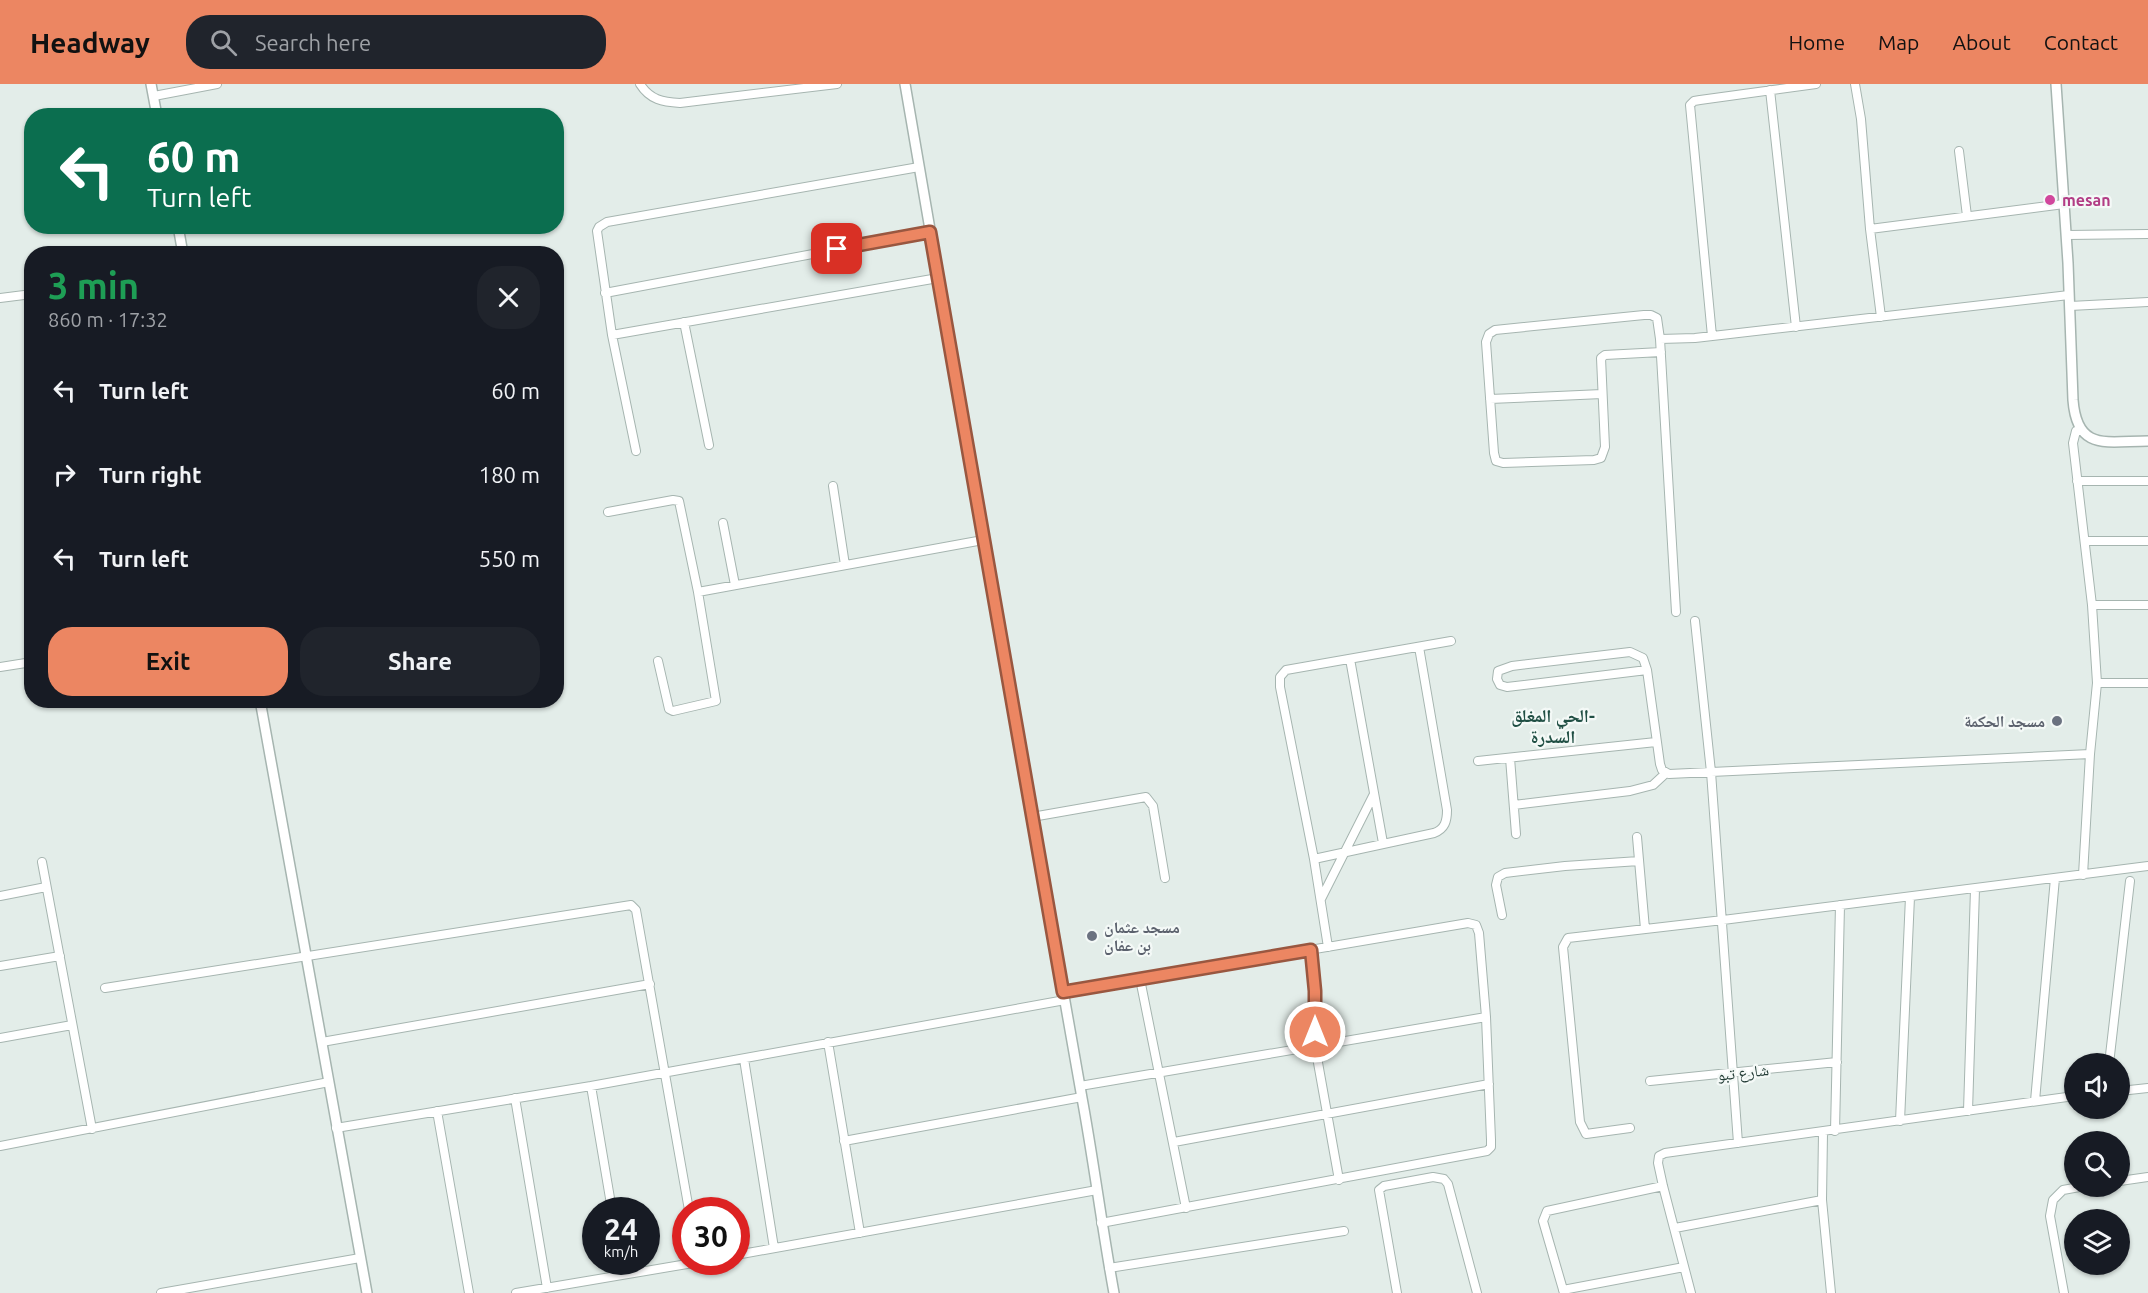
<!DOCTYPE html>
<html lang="en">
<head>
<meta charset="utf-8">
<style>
  :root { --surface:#171b24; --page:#20242c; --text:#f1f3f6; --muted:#9ea1a6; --accent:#ec8662 }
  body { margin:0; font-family:Ubuntu,"Noto Naskh Arabic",sans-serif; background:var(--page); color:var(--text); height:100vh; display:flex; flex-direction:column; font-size:22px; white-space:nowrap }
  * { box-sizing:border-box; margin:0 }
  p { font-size:20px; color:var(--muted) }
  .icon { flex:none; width:33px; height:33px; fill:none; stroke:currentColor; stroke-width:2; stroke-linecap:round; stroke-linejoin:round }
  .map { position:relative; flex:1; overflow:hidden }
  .side { position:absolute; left:24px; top:162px; width:540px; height:462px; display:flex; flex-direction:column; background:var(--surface); border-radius:24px; box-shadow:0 2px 4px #0004 }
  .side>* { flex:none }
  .guide { position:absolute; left:24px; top:24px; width:540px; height:126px; border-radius:24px; box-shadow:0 2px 4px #0004; background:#0b6e4f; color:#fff; overflow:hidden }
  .tools { position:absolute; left:2064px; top:969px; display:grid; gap:12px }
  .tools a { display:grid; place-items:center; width:66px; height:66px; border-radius:50%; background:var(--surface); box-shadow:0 2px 4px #0004; font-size:30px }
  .speed { position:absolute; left:582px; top:1113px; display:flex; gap:12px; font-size:30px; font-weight:700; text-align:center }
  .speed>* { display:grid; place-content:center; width:78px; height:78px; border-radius:50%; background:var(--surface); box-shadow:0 2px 4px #0004; line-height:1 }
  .speed small { font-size:15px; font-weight:400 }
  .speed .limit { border:9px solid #d22; background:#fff; color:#111 }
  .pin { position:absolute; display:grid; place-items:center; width:51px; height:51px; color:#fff; margin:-26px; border-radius:12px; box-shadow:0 3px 9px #0006 }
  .me { position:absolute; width:66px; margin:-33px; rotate:0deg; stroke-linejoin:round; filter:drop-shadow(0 0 4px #0008) }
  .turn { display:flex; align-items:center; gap:21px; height:126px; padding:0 24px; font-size:27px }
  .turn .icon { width:78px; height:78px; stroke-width:2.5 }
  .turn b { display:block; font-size:42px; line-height:51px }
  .round { display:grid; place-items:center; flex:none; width:63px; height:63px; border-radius:24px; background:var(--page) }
  .head { display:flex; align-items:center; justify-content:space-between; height:102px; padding:0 24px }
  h1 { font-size:36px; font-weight:700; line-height:45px; color:#1e9e55 }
  .button { display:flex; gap:12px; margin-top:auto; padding:12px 24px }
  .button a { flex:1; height:69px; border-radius:24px; background:var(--accent); color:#111; font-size:24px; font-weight:700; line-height:69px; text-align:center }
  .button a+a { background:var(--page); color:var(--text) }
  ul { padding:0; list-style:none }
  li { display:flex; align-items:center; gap:18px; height:84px; padding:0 24px }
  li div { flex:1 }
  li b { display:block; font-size:22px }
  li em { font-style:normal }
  header { display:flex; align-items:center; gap:36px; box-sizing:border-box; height:84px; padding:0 30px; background:var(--accent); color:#111 }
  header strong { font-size:28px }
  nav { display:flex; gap:33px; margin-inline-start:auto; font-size:21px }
  .search { width:420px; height:54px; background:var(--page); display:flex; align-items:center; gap:15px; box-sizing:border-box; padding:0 21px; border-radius:24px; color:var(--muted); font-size:22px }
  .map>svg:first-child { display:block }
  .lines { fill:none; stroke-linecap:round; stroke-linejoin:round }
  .minor-casing { stroke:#a6b5b0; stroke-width:10 }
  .tertiary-casing { stroke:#a6b5b0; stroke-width:12 }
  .minor { stroke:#fff; stroke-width:8 }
  .tertiary { stroke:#fff; stroke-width:9 }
  .route-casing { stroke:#995740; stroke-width:15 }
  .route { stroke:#ec8662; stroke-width:10 }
  .hotel-dot { fill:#d1479c; stroke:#f4f9f7; stroke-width:2 }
  .worship-dot { fill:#6b7280; stroke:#f4f9f7; stroke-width:2 }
  .labels { text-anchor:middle; stroke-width:4.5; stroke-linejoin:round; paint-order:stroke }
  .hotel-label { font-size:16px; font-weight:bold; fill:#b23c85; stroke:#f4f9f7; text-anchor:start }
  .worship-label { font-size:16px; font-weight:bold; fill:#5b616d; stroke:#f4f9f7; text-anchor:end }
  .street-label { font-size:16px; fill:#243d37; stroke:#f4f9f7 }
  .neighbourhood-label { font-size:18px; font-weight:bold; fill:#204f44; stroke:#f4f9f7 }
</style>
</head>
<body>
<header>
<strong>Headway</strong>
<div class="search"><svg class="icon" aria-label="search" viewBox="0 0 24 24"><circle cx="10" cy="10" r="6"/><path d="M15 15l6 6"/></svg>Search here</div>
<nav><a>Home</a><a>Map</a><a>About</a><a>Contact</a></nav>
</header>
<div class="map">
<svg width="2148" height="1209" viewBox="0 0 2148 1209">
  <rect width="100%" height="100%" fill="#e3ede9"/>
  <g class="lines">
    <defs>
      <path id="minor" d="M640 0C650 16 663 18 680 19L837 0
        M1855 0 1861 35 1870 145 1881 233
        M1770 6 1796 243
        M154 12 217 0
        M1959 67 1967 132
        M919 83 607 138 599 143 597 147 612 251 938 194
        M1870 145 2064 120
        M2067 151 2148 150
        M605 209 930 148
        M0 214 32 210
        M2070 222 2148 218
        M684 238 709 361
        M612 251 636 367
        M1712 252 1690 21 1694 17 1700 16 1816 0
        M1660 255 1695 254 2069 211
        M1661 268 1605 271 1601 274 1605 363 1601 374 1594 376 1503 379 1496 377 1494 369 1486 258 1489 250 1495 246 1644 231H1651L1657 234 1660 255 1676 528
        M1490 315 1602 310
        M2081 347H2076L2073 359 2092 521 2097 599 2090 670 2083 791
        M2077 397H2148
        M833 402 845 481
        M608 428 673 416 679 417 698 508 716 617 673 627 669 625 658 577
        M723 439 735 501
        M2085 457H2148
        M698 508 983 456
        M2092 521H2148
        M1695 537 1711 688 1738 1059
        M1350 575 1383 759
        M0 583 32 578
        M1647 586 1507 603 1500 601 1497 595 1498 587 1512 582 1630 568 1643 574 1647 586 1660 680 1662 686 1669 690 2090 670
        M2097 599H2148
        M1510 674 1516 750
        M1478 677 1656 658
        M1514 721 1630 707 1653 701 1666 689
        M1032 733 1146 713 1153 722 1165 794
        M1637 753 1645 845
        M1314 775 1434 749C1445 745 1447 737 1447 726L1419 563
        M42 778 92 1045
        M0 812 46 803
        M1321 815 1374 710
        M1502 831 1496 801 1498 793 1505 789 1565 782 1639 777
        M1328 863 1314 775 1280 603V593L1286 586 1451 557
        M1311 866 1315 907V962L1339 1096
        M0 882 60 872
        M1140 895 1186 1124
        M105 904 631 821 636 826 689 1126
        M1063 908 1468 839 1476 841 1479 849 1486 933 1491 1056V1063L1487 1067 1101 1139
        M0 954 72 941
        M322 958 650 900
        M828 958 860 1149
        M744 975 774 1164
        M2109 980 2130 797
        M1650 997 1837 978
        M591 1002 612 1126
        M1080 1002 1486 933
        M2120 1007 2148 1004
        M515 1014 547 1204
        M2035 1017 2055 794
        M437 1027 469 1209
        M1968 1027 1975 805
        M1900 1037 1910 813
        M336 1044 591 1002 1065 916
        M1630 1044 1586 1050 1580 1038 1563 863 1568 854 1723 836 2148 782
        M1835 1047 1840 821
        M1823 1049 1822 1116 1831 1209
        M844 1057 1082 1013
        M1174 1058 1489 1000
        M0 1062 329 998
        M2120 1097 2148 1093
        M1675 1144 1822 1116
        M736 1171 1097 1106
        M621 1178 623 1190
        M1109 1184 1344 1147
        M1563 1206 1684 1183
        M161 1209 360 1174
        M516 1209 699 1178
        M1397 1209 1379 1106 1384 1102 1433 1093 1444 1095 1448 1100 1477 1209
        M1564 1209 1543 1137 1547 1127 1663 1102
        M1691 1209 1663 1102 1658 1079 1659 1072 1665 1069 2074 1012
        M2064 1209 2050 1132 2053 1116 2063 1106 2085 1102"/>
      <path id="tertiary" d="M151 0 157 32
        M905 0C963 338 1021 677 1082 1014 1094 1079 1102 1144 1114 1209
        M2056 0 2068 179 2073 316C2077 368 2107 357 2148 357
        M178 142 183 170
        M260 616 367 1209"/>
    </defs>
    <use href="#minor" class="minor-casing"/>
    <use href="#tertiary" class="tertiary-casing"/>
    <use href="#minor" class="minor"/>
    <use href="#tertiary" class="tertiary"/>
  </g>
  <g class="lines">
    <defs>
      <path id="route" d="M837 165 930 148 1063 908 1311 866 1315 907V948"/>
    </defs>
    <use href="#route" class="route-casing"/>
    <use href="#route" class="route"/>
  </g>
  <circle class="hotel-dot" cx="2050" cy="116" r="6"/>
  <g class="worship-dot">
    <circle cx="2057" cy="637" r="6"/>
    <circle cx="1092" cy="852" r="6"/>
  </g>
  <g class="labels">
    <g class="hotel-label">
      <text x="2062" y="122">mesan</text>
    </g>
    <g class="worship-label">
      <text x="2045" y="643">مسجد الحكمة</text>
      <text x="1104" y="849" text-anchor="start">مسجد عثمان<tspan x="1104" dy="18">بن عفان</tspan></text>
    </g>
    <g class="street-label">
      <text transform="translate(1743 988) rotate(-6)" y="6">شارع تبو</text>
    </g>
    <g class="neighbourhood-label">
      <text x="1553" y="638">الحي المغلق-<tspan x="1553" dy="21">السدرة</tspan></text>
    </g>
  </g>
</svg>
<div class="tools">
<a><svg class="icon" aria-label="sound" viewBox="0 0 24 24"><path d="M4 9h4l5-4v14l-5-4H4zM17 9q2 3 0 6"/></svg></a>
<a><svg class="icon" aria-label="search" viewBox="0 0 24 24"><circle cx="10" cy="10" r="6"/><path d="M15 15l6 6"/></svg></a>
<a><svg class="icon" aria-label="layers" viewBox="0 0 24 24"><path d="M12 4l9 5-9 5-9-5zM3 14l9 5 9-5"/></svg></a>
</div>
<div class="speed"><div>24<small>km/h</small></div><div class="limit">30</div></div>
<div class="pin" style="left:837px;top:165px;background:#d93025"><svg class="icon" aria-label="arrive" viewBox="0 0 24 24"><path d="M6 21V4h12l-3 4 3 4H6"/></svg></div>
<svg class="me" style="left:1315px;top:948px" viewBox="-20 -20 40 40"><circle r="17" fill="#ec8662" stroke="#fff" stroke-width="3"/><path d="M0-11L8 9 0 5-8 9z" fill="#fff"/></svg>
<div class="guide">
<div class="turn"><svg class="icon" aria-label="left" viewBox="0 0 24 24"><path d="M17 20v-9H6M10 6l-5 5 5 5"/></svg><div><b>60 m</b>Turn left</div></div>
</div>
<section class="side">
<div class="head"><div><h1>3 min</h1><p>860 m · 17:32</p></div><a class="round"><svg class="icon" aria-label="close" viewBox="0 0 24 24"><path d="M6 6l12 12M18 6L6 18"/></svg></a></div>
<ul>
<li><svg class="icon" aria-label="left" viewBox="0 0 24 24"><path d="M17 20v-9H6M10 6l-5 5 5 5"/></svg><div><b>Turn left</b></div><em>60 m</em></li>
<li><svg class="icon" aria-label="right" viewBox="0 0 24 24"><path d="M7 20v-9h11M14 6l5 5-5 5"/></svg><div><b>Turn right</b></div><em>180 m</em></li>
<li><svg class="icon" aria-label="left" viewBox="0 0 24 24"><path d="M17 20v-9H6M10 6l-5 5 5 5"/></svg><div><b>Turn left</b></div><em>550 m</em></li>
</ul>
<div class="button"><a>Exit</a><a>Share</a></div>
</section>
</div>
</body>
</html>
